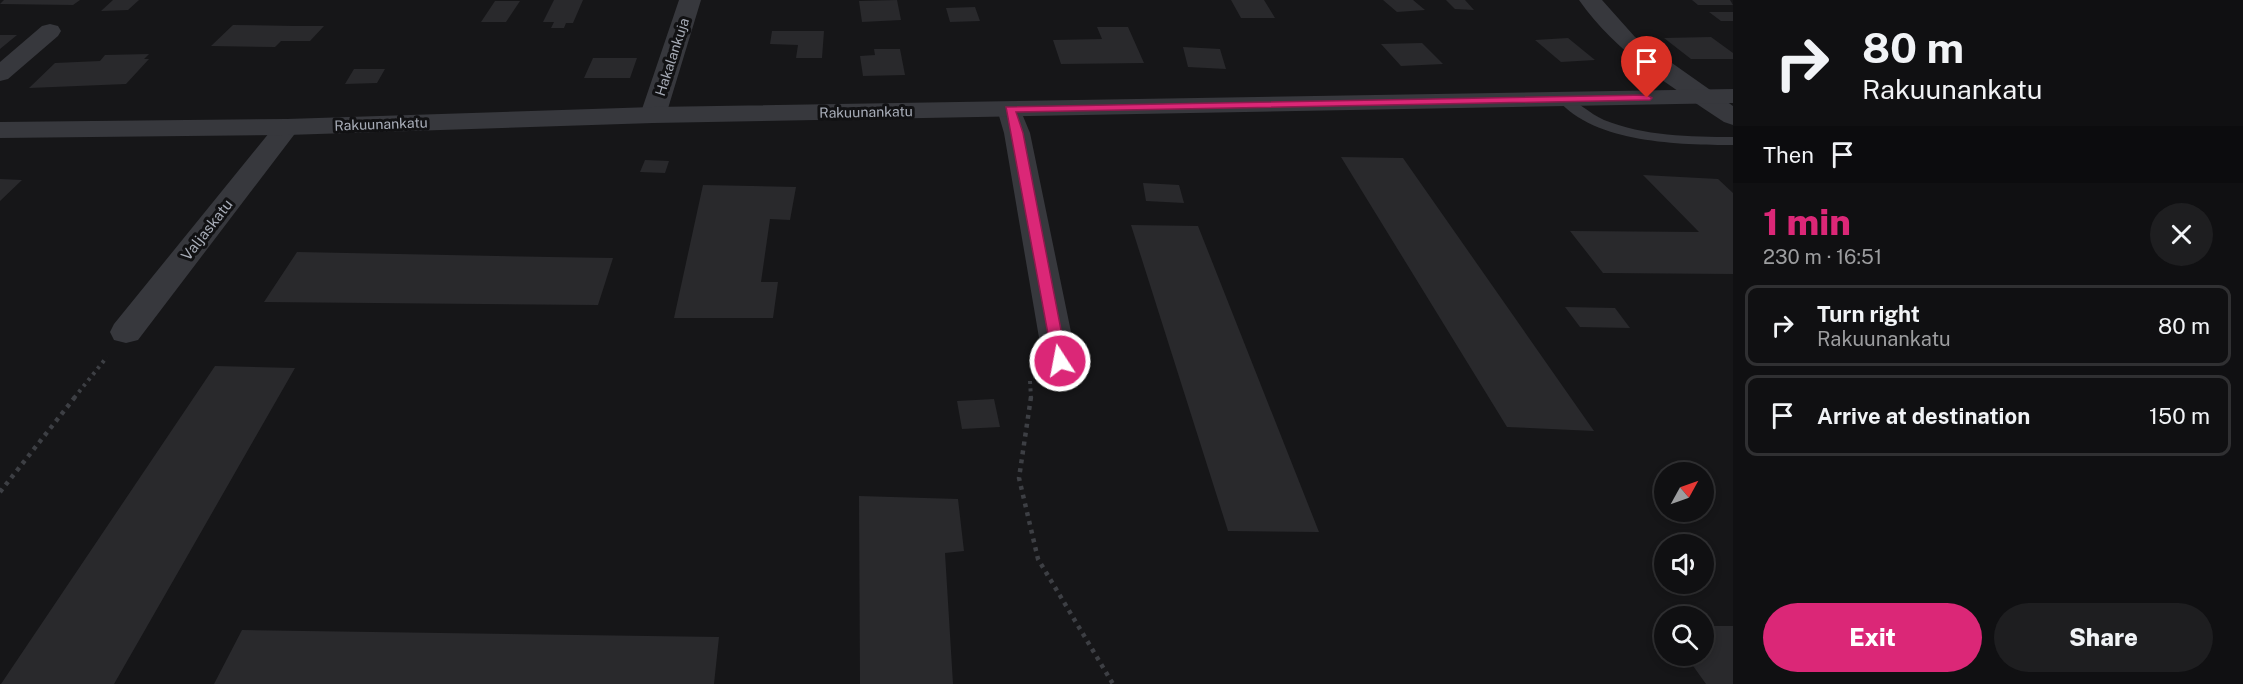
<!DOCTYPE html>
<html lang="en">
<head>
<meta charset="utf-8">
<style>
  :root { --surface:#101012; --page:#1e1e20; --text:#f1f3f6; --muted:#9c9d9f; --line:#303032; --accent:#db2777 }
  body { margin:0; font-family:"Public Sans",sans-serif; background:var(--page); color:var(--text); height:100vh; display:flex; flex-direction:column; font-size:22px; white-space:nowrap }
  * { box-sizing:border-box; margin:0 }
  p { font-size:20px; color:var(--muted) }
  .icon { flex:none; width:33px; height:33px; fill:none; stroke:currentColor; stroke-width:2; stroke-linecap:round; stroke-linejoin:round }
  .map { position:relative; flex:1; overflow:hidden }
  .drawer { display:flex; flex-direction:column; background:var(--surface); width:510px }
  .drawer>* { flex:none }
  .banner { background:#101012; color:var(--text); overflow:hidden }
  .needle { width:39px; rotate:50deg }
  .tools { position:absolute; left:1654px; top:462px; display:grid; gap:12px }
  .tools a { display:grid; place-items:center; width:60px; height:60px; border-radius:50%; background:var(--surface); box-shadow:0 3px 9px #0003,0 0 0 2px var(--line); font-size:30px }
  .pin { position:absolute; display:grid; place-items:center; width:51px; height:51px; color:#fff; margin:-62px -26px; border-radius:50% 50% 50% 0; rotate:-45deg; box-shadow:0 0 6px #0007 }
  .pin .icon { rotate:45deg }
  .me { position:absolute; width:66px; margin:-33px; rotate:349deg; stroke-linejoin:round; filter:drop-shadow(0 0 4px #0008) }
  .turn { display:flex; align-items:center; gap:21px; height:126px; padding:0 30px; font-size:27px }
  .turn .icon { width:78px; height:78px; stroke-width:2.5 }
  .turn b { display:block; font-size:42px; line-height:51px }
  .then { display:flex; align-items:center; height:57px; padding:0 30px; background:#0003; gap:12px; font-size:22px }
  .round { display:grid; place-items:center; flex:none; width:63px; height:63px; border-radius:32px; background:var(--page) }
  .overview { display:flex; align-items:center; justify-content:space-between; height:102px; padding:0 30px }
  h1 { font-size:36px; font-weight:800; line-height:45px; color:var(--accent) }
  .action { display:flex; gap:12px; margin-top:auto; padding:12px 30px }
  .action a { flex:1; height:69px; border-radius:36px; background:var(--accent); color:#fff; font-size:24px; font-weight:800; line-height:69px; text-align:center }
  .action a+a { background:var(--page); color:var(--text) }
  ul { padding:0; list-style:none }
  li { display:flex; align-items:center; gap:18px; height:81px; margin:0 12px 9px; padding:0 18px; border:3px solid var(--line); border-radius:12px }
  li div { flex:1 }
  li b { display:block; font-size:22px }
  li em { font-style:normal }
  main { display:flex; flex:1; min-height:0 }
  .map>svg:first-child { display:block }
  .building { fill:#29292c }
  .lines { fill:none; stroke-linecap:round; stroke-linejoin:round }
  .path-far1 { stroke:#3d3f44; stroke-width:4; stroke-dasharray:3 4.5; stroke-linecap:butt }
  .path { stroke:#3d3f44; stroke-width:4.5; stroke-dasharray:4 5; stroke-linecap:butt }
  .service { fill:#37383d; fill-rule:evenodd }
  .minor { fill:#37383d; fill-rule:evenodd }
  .tertiary { fill:#37383d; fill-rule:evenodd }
  .route { fill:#db2777; stroke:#8e194d; stroke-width:1.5 }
  .labels { text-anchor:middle; stroke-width:6; stroke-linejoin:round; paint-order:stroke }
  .far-street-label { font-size:14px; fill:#a8adb8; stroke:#111113 }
  .street-label { font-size:15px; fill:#a8adb8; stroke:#111113 }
</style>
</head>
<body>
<main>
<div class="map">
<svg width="1733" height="684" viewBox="0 0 1733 684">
  <rect width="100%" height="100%" fill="#161618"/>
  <path class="building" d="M4 0H80L73 5 0 4Z
    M113 0H139L128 10 101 11Z
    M554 0H583L573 23H566L564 28H551L554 22H543Z
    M897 0 901 20 862 22 859 1Z
    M1231 0H1264L1275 18H1241Z
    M1383 0H1413L1425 10 1397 12Z
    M1446 0H1465L1474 10 1455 9Z
    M1692 0H1730L1733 5H1698Z
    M495 1H520L506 22H481Z
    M975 7 980 21 950 22 946 8Z
    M1709 12H1733V21H1721Z
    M233 25 295 26H324L310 41H281L275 47 211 46Z
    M1097 27H1128L1144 63 1061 64 1053 40 1102 39Z
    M772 31H824L822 58H796L798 45 770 44Z
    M0 35H17L0 49Z
    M1711 37 1733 53V59H1691L1664 38Z
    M1568 38 1595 60 1561 62 1535 40Z
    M1422 43 1443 64 1401 66 1381 44Z
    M1183 47 1220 49 1226 69 1188 67Z
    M874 49H900L905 75 863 76 860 56 875 55Z
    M149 54 144 59H149L126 84 29 88 55 63 100 61 105 55Z
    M593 58H637L630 78H584Z
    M354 69H385L377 83 345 84Z
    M1341 157 1403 158 1594 431 1507 427Z
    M645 160 669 161 665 173 640 172Z
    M1643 175 1718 179 1733 193V274L1603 273 1570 231 1699 232Z
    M0 179 22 180 0 201Z
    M1143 183 1179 185 1184 203 1146 201Z
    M703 185 796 187 790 220 770 219 761 282H778L773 318H674Z
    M1131 225 1198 226 1319 532 1228 531Z
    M297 252 550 257 613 258 598 305 264 302Z
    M1565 307 1615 308 1630 328 1580 327Z
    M215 366 295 368 114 684H1Z
    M994 399 1000 427 962 429 957 401Z
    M859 496 958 499 964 551 945 553 953 684H860Z
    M1704 626H1733V684H1706L1686 656H1704Z
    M242 630 719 637 714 684H214Z"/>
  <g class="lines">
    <path class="path-far1" d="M1030 381 1031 398
      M74 398 107 357"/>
    <path class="path" d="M1031 397 1019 478 1038 559 1113 684
      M0 492 75 397"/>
    <path class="service" d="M1564 96C1575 99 1590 114 1604 120 1644 136 1690 137 1733 137V145C1681 145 1594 143 1558 100Z"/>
    <path class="minor" d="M679 0H701L666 115 662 120 653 123 644 120 640 115Z
      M1579 0H1602L1635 37 1733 106V125L1724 122C1672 87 1616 53 1579 0Z
      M50 24 58 26 61 31 58 36 8 79 0 81V62L42 26Z
      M1009 102 1018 104 1030 133 1077 361 1072 370 1060 373 1048 370 1043 361 1004 133 997 109 1000 104Z
      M287 119 296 122 300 127 138 340 126 343 114 340 110 332 114 324 278 122Z"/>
    <path class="tertiary" d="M1733 89V103L653 123 287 135 0 138V122L287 119 653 107Z"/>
  </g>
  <path class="route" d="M1647 95 1652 98 1650 100 1016 112 1023 133 1067 361 1060 366 1053 361 1006 107Z"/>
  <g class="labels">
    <g class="far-street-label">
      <text transform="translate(672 57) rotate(-72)" y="5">Hakalankuja</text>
      <text transform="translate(866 112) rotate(-1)" y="5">Rakuunankatu</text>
      <text transform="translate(381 124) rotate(-2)" y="5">Rakuunankatu</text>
    </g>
    <g class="street-label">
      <text transform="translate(207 230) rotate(-52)" y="5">Valjaskatu</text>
    </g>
  </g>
</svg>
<div class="tools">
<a><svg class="needle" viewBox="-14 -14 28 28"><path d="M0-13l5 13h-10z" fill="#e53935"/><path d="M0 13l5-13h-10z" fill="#9c9d9f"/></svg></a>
<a><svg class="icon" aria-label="sound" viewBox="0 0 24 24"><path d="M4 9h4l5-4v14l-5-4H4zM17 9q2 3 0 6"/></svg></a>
<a><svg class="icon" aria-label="search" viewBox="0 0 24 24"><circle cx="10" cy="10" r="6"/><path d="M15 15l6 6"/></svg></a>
</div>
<div class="pin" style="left:1647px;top:98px;background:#d93025"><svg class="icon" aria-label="arrive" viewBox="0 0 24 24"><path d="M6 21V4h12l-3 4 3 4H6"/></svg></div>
<svg class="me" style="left:1060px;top:361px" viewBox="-20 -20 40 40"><circle r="17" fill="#db2777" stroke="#fff" stroke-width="3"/><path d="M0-11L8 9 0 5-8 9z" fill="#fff"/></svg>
</div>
<section class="drawer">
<div class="banner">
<div class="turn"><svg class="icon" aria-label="right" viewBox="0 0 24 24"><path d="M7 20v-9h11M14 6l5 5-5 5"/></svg><div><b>80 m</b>Rakuunankatu</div></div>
<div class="then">Then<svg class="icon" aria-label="arrive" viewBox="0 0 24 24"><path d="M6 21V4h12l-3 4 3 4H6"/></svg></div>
</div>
<div class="overview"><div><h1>1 min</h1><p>230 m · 16:51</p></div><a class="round"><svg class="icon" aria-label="close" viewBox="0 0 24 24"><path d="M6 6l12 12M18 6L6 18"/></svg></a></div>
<ul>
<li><svg class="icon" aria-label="right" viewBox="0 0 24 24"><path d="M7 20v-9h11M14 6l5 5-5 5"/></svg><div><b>Turn right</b><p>Rakuunankatu</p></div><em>80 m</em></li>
<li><svg class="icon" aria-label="arrive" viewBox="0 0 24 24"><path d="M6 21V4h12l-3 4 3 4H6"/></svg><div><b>Arrive at destination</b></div><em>150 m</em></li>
</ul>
<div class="action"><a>Exit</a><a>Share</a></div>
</section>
</main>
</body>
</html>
